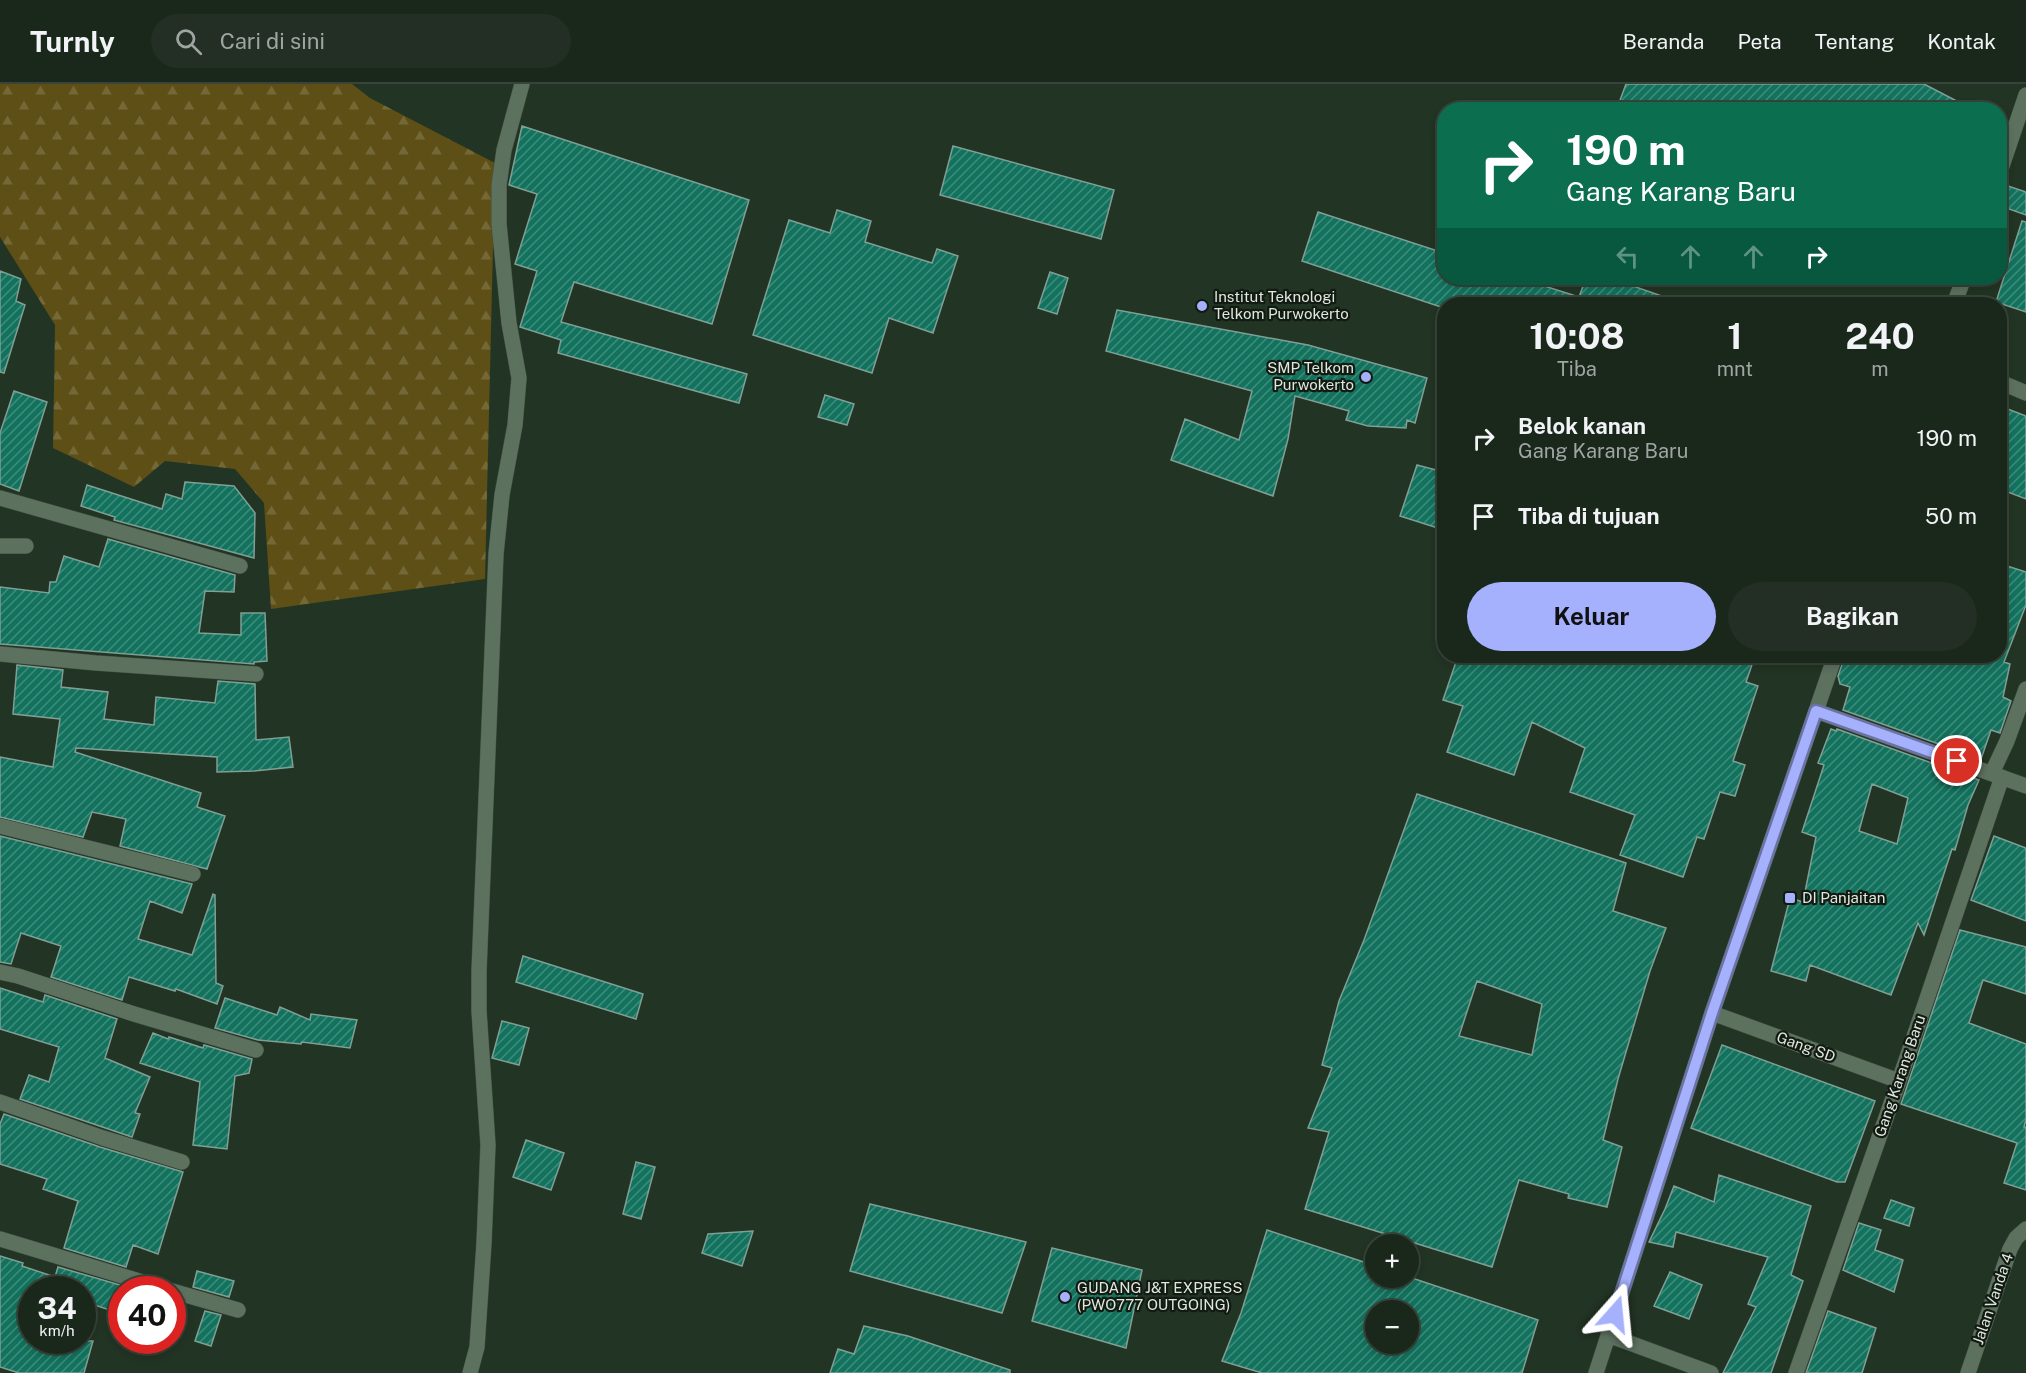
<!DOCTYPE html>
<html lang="id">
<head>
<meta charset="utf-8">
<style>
  :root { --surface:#1a271b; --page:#232f24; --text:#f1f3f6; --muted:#9fa5a3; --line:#38443a; --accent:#a5b1fc }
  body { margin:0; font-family:"Public Sans",sans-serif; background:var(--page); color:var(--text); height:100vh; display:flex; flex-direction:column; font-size:22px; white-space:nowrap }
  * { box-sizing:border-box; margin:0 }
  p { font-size:20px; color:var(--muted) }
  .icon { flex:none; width:33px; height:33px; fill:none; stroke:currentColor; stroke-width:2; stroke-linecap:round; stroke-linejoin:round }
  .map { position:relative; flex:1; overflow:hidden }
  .drawer { position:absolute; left:1437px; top:213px; width:570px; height:366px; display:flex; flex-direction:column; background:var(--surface); border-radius:24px; box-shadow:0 3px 9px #0003,0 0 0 2px var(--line) }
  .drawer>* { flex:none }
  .hud { position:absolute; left:1437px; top:18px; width:570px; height:183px; border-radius:24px; box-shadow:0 3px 9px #0003,0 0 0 2px var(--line); background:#0b6e4f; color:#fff; overflow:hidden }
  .fabs { position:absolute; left:1365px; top:1150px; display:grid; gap:12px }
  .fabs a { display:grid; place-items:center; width:54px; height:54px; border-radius:50%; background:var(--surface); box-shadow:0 3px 9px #0003,0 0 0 2px var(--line); font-size:30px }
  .speed { position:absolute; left:18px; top:1192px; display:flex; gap:12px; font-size:30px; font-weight:700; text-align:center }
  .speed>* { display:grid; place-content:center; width:78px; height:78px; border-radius:50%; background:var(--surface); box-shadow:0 3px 9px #0003,0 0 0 2px var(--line); line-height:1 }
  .speed small { font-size:15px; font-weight:400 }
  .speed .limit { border:9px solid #d22; background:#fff; color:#111 }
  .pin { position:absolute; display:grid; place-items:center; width:51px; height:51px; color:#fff; margin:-26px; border:3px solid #fff; border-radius:50%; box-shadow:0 2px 6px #0007 }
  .me { position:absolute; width:66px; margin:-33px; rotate:18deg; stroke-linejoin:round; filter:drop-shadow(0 0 4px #0008) }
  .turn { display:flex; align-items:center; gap:21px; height:126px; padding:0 30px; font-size:27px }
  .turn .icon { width:78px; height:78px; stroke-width:2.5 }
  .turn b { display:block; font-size:42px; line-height:51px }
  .lanes { display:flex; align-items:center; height:57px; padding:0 30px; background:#0003; justify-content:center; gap:30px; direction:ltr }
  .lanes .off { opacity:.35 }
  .eta { display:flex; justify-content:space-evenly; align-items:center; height:102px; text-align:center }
  .eta b { font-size:36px; font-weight:700; line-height:42px }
  .primary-button { display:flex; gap:12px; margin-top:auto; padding:12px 30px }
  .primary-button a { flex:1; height:69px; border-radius:36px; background:var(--accent); color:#111; font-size:24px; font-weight:700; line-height:69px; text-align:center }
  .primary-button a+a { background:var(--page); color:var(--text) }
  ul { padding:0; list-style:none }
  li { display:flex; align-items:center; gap:18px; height:78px; padding:0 30px }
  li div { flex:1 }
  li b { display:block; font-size:22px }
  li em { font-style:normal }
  header { display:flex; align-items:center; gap:36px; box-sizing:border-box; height:84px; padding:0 30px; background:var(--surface); border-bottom:2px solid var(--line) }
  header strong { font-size:28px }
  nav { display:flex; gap:33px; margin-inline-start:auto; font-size:21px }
  .search { width:420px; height:54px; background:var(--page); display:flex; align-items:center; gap:15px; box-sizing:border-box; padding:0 21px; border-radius:33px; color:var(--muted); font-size:22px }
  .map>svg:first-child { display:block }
  .forest { fill:url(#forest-firs) }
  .building { fill:url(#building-hatch); stroke:#809f95; stroke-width:1.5; fill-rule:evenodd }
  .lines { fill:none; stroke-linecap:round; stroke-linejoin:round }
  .minor-casing { stroke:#425143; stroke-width:16 }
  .minor { stroke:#5d715f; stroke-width:15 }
  .route-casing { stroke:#6b73a4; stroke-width:15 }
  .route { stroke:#a5b1fc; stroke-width:10 }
  .poi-dot { fill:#a5b1fc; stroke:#121a12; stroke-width:2 }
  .labels { text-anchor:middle; stroke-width:4.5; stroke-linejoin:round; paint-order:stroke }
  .poi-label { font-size:15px; fill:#dde8de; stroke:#121a12; text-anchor:start }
  .street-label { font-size:15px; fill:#dde8de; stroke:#121a12 }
</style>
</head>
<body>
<header>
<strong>Turnly</strong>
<div class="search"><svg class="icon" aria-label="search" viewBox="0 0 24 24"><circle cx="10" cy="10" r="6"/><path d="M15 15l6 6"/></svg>Cari di sini</div>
<nav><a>Beranda</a><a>Peta</a><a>Tentang</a><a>Kontak</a></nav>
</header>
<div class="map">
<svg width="2026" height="1289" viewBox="0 0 2026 1289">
  <defs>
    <pattern id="forest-firs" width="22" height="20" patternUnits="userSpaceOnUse" patternTransform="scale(1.5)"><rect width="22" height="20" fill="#5d4f15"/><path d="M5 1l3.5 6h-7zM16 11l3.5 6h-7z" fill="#746837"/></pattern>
    <pattern id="building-hatch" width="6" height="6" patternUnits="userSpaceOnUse" patternTransform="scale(1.5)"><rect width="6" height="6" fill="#12725d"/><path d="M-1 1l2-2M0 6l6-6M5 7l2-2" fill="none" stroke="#3f8d7b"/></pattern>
  </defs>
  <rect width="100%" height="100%" fill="#223424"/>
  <path class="forest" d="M0 0H352L370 14 495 79 485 495 271 525 264 419 235 385 165 377 134 403 53 364 55 241 0 153Z"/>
  <path class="building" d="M1626 0H1924L1974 26H1639L1619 19Z
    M522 42 749 116 712 240 574 198 561 238 747 290 739 319 558 269 561 256 520 243 537 187 515 180 537 110 509 101Z
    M953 62 1114 106 1101 155 940 111Z
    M2008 102 2026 108V131L2001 122Z
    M837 126 871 137 865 158 932 179 937 165 958 172 933 249 889 234 872 289 753 251 789 136 830 149Z
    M1318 128 1444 169V194H1519L1579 213 1586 194H1610L1679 218V220H1444V224L1302 177Z
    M2022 137 2026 138V228L1996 218Z
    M0 187 21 195 16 217 25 221 4 289 0 288Z
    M1050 188 1068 194 1057 230 1038 224Z
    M1117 226 1308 261 1427 294 1415 339 1407 336 1406 344 1368 342 1346 336 1349 327 1295 312 1288 355 1273 412 1171 376 1185 335 1239 356 1252 307 1106 267Z
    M14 307 47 318 19 407 0 400V349Z
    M825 311 854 320 847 341 818 333Z
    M2000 322 2026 332V415L2000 405Z
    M1417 381 1444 388V446L1400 432Z
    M185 398 234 402 255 429 254 474 114 436 115 433 81 422 87 401 162 425 166 410 182 415Z
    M108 455 235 491 234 508 205 507 199 549 241 551V529H265L267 577 254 578V580L0 560V503L49 509 50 498H56L64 472 99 483Z
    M2004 481 2026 488V521L2004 578 2010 580 2003 613 2011 617 2000 649 1991 646 1981 675 1843 626 1850 603 1840 600 1838 592 1845 572H2000V507L2006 495Z
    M1458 572H1755L1746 598 1758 602 1733 677 1745 681 1735 712 1720 708 1704 755 1697 753 1683 793 1620 771 1635 731 1570 708 1585 664 1532 638 1514 691 1447 668 1463 622 1443 616Z
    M17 581 63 586 61 603 108 608 104 635 154 641 156 613 215 619 218 597 255 600 256 656 289 653 293 683 254 687 217 688V673L76 664 75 668 201 709 197 723 225 732 207 785 120 762 126 735 92 728 83 753 0 733V673L53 683 60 635 13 630Z
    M1831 645 1836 647 1837 645 1979 696 1968 721 1955 766 1952 765 1924 851 1918 839 1891 911 1810 881 1806 897 1771 887 1790 814 1803 818 1816 753 1802 748 1824 681 1818 679ZM1872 700 1908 714 1897 760 1859 747Z
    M1417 710 1626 779 1613 827 1666 844 1650 887 1618 995 1603 1056 1622 1063 1607 1123 1568 1114 1569 1110 1519 1096 1492 1183 1305 1125 1329 1048 1308 1044 1332 984 1322 981 1339 917 1364 856ZM1477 897 1542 920 1532 971 1459 952Z
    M0 752 192 800 182 829 150 817 138 855 192 871 213 810 215 811 216 899 223 902 217 920 176 905 175 907 129 893 122 916 51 893 61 862 21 849 11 880 0 878Z
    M1994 752 2026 764V837L1971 816Z
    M1960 846 2026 863V910L1983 896 1969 939 2026 960V1036L2024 1043H2026V1106L2004 1099 2017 1059 1901 1020Z
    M523 872 643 910 636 935 516 898Z
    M0 904 43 918 45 911 117 935 105 974 150 993 135 1029 140 1030 132 1053 20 1015 29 991 49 998 59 963 0 945Z
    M225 914 277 931 280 923 310 936 311 930 357 936 350 964 302 958 301 960 258 956 215 944Z
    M502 937 529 944 519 981 492 974Z
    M153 949 168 955 169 953 203 964 204 961 252 975 249 989 235 992 227 1065 193 1061 200 998 140 979Z
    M1722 961 1875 1017 1845 1098H1837L1691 1044Z
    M4 1030 100 1063 183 1088 158 1170 133 1161 126 1183 64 1164 78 1117 43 1105 47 1095 0 1080V1040Z
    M526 1056 564 1069 551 1106 513 1093Z
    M636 1078 655 1083 641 1135 623 1130Z
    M1719 1091 1811 1122 1791 1191 1803 1197 1771 1289H1723L1756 1223 1748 1220 1768 1173 1676 1148 1673 1163 1649 1158 1665 1125 1674 1102 1714 1118Z
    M1891 1116 1914 1124 1909 1142 1884 1134Z
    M870 1120 1026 1158 1002 1229 850 1187Z
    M1859 1139 1881 1146 1875 1166 1903 1176 1894 1208 1843 1186Z
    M1267 1146 1376 1182V1194H1412L1538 1236 1522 1289H1262L1222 1277 1241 1229ZM1376 1227H1408V1260H1376Z
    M753 1147 742 1182 702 1169 708 1150Z
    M1052 1164 1142 1186 1126 1264 1032 1237Z
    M0 1172 23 1179 22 1182 55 1193 58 1183 120 1201 117 1211 122 1212V1230L82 1217V1206H32V1257H93L84 1289H19L0 1283Z
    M197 1187 234 1197 229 1213 193 1203Z
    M1670 1188 1702 1201 1689 1235 1654 1222Z
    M205 1227 221 1231 211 1262 195 1257Z
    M1828 1227 1876 1244 1862 1289H1806Z
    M864 1242 908 1252 1010 1286V1289H830L838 1265 854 1270Z"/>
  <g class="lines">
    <defs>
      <path id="minor" d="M2000 88 2026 11
        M1954 220 1964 194
        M2000 298 2026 309
        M0 414 240 482
        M0 462H26
        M0 570 96 579 256 590
        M1816 627 2026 702
        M1992 689 2007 657 2026 605
        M0 742 193 790
        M0 888 18 892 134 930 256 966
        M1712 929 1899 997
        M0 1018 103 1054 182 1078
        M0 1155 169 1206
        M172 1207 238 1226
        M1608 1251 1711 1289
        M470 1289 477 1263 484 1159 488 1061 479 927V887L496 470 502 411 515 341 519 294 509 239 499 140V101L504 66 522 0
        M1596 1289 1712 929 1835 572
        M1796 1289 1899 997 2002 693
        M1968 1289 2010 1165 2016 1154 2026 1145"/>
    </defs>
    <use href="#minor" class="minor-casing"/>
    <use href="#minor" class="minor"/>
  </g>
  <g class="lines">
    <defs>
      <path id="route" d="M1615 1230 1712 929 1816 627 1957 677"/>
    </defs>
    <use href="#route" class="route-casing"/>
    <use href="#route" class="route"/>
  </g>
  <g class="poi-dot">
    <circle cx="1202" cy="222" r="6"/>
    <circle cx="1366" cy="293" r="6"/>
    <rect x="1784" y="808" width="12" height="12" rx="3"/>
    <circle cx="1065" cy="1213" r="6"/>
  </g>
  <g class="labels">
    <g class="poi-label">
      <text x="1214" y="218">Institut Teknologi<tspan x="1214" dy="17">Telkom Purwokerto</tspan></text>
      <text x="1354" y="289" text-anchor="end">SMP Telkom<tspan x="1354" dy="17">Purwokerto</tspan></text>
      <text x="1802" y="819">DI Panjaitan</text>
      <text x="1077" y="1209">GUDANG J&amp;T EXPRESS<tspan x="1077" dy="17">(PWO777 OUTGOING)</tspan></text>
    </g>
    <g class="street-label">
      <text transform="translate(1806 963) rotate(20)" y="5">Gang SD</text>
      <text transform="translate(1900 992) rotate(-71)" y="5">Gang Karang Baru</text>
      <text transform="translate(1993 1215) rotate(-71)" y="5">Jalan Vanda 4</text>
    </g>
  </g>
</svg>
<div class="fabs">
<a>+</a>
<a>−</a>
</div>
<div class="speed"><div>34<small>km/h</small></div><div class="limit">40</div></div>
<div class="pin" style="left:1957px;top:677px;background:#d93025"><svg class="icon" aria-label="arrive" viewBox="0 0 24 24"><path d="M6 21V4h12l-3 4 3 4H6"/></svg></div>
<svg class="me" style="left:1615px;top:1230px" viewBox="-20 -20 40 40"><path d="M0-17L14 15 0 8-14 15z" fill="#a5b1fc" stroke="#fff" stroke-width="4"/></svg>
<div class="hud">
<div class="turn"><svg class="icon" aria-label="right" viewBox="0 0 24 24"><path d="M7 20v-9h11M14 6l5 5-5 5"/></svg><div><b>190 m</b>Gang Karang Baru</div></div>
<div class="lanes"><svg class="icon off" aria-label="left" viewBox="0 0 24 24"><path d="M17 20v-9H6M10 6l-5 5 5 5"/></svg><svg class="icon off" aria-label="ahead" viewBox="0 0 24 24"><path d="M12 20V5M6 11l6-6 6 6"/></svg><svg class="icon off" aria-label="ahead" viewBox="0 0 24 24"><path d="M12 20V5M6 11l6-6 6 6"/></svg><svg class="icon" aria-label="right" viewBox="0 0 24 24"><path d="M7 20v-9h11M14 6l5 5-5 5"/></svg></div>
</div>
<section class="drawer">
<div class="eta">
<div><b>10:08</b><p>Tiba</p></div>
<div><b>1</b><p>mnt</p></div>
<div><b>240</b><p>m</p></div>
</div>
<ul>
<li><svg class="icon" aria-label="right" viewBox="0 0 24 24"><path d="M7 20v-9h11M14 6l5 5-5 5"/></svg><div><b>Belok kanan</b><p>Gang Karang Baru</p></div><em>190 m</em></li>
<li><svg class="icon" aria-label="arrive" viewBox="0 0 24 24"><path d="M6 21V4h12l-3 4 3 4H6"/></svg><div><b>Tiba di tujuan</b></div><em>50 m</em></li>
</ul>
<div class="primary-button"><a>Keluar</a><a>Bagikan</a></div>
</section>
</div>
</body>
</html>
